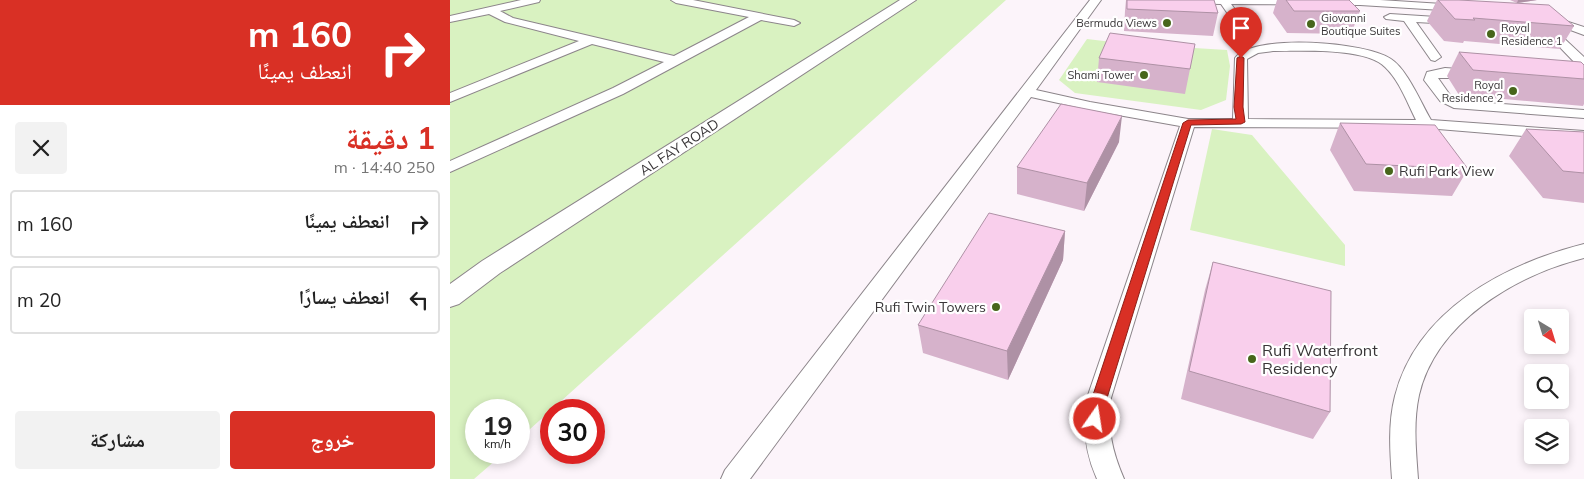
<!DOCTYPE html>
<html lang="ar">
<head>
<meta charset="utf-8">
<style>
  :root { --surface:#fff; --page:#f2f2f2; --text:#222; --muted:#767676; --line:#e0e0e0; --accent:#d93025 }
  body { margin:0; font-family:Mulish,"Noto Naskh Arabic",sans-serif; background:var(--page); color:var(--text); direction:rtl; height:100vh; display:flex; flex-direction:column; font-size:19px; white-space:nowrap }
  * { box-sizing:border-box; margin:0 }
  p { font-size:16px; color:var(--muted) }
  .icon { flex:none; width:28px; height:28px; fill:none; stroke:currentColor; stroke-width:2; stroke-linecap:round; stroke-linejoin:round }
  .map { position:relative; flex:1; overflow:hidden; direction:ltr }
  .details { display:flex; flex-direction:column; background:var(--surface); width:450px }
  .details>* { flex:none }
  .top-card { background:#d93025; color:#fff; overflow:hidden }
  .needle { width:32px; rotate:142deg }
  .controls { position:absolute; left:1074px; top:309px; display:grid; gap:10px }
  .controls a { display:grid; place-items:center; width:45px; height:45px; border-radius:5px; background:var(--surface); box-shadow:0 2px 8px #0003; font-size:25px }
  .speed { position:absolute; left:15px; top:399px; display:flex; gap:10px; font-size:25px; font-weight:700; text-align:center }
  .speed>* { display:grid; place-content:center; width:65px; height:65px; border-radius:50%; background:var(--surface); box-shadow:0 2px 8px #0003; line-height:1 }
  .speed small { font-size:12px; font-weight:400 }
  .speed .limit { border:8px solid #d22; background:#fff; color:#111 }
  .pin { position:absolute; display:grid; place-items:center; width:42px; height:42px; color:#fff; margin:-51px -21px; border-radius:50% 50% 50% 0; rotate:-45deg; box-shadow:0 0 5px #0007 }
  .pin .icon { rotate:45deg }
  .me { position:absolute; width:55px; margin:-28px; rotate:13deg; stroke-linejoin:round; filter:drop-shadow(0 0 4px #0008) }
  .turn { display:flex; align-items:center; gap:18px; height:105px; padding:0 15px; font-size:22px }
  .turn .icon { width:65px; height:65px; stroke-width:2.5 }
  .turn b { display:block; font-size:35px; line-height:42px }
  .round { display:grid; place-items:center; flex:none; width:52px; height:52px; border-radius:5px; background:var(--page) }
  .headline { display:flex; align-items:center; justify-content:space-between; height:85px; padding:0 15px }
  h1 { font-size:30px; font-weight:700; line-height:38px; color:var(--accent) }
  .button { display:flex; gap:10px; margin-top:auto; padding:10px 15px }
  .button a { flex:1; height:58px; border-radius:5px; background:var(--accent); color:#fff; font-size:20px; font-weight:700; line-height:58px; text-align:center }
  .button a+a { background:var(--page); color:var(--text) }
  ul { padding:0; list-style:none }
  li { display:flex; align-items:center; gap:15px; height:68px; margin:0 10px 8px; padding:0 5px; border:2px solid var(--line); border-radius:5px }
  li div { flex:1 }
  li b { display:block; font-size:19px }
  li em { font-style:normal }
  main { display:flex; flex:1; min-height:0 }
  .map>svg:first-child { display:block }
  .green { fill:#d9f2c1 }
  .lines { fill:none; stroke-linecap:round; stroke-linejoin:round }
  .minor-casing { stroke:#8c858a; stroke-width:2 }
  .tertiary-casing { stroke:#8c858a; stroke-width:2 }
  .minor { fill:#fff; fill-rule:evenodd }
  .tertiary { fill:#fff; fill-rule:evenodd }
  .wall { fill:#d6b2cb }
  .shaded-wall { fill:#ae91a5 }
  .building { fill:#f9cfec; stroke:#ae91a5 }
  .route { fill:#d93025; stroke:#8d1f18 }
  .poi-dot { fill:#47661b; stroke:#fff; stroke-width:2 }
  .labels { text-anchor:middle; stroke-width:4.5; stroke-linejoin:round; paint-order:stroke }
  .far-poi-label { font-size:11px; fill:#393638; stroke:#fff; text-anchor:end }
  .street-label { font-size:14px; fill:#393638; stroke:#fff }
  .poi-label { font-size:14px; fill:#393638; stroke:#fff; text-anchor:start }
  .near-poi-label { font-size:16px; fill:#393638; stroke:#fff; text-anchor:start }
</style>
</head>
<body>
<main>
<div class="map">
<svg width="1134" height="479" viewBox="0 0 1134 479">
  <rect width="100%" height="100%" fill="#fcf4fa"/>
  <path class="green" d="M0 0H556L69 439V410H26V452L54 453 24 479H0Z
    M637 39 679 44 777 50 780 66 776 100 751 110 625 93 609 80Z
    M762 129 802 135 895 245V266L740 230Z"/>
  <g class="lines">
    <defs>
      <path id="minor" d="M71 0H90L89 2 50 11 63 18 224 56 299 17 226 3 221 0H243L344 20 350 23 344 26 311 20 173 94 0 172V161L163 88 214 62 142 44 0 102V93L129 41 55 22 39 14 0 22V16Z
        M640 0H651L586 90 640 102 738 119H783L785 58C803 33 917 42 941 59 957 69 971 103 981 120L1134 131V141L976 128 744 127 661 398C657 429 662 451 674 479H647C635 452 632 427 637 398L730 126 640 110 581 97 300 479H271L275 470ZM823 51C849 51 916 47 935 67 949 80 957 102 966 120L798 119 797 59 808 53Z
        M716 0H930L1008 5 1013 8 1008 11 910 5 781 4 797 25 791 28 787 27 771 4 721 3Z
        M940 14 1002 18 1008 21 1002 24 966 22 991 57 985 61 981 60 954 21 936 19 934 17Z
        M1100 16 1134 27V35L1096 21 1094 19Z
        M1094 26 1105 30 1134 57V68L1129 67 1097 34 1088 29Z
        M995 68 1023 70 1030 74 1023 78H988L1000 95 1012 101 1134 110V118L1004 108 990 101 974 80 977 72Z
        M1134 244V258C1066 275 986 322 969 395 963 423 966 451 968 479H942C940 451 938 423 945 396 967 310 1055 264 1134 244Z"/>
      <path id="tertiary" d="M450 0H466L50 273 9 304 0 307V284L32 261Z"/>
    </defs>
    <use href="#minor" class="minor-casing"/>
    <use href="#tertiary" class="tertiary-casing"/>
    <use href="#minor" class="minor"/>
    <use href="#tertiary" class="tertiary"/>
  </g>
  <path class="wall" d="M676 0H764L768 13 763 36 674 31 675 11Z
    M827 0H899L910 11 901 34 837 33 823 13Z
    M987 0H1009L1124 26 1110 49 1014 41 1013 43 994 41 977 21Z
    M1060 0H1087L1067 3Z
    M745 44 735 94 647 82 649 58Z
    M1009 52 1134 65V104L1133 106 1009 95 997 76Z
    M890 123 1018 169 1002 196 904 191 880 150Z
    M1076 129 1134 132V203L1093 198 1059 156Z
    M669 142 634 211 567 194V167Z
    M615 231 613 260 558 380 473 353 468 325Z
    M763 262 880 412 863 439 731 399 755 290Z"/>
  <path class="shaded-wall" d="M1068 0H1087L1067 3Z
    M672 116 669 142 634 211 637 183Z
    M615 231 613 260 558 380 557 351Z"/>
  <path class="building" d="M677 0H764L768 13 677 9Z
    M836 0H899L910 11H844Z
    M988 0H1009L1099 5 1124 26 1023 18 1025 20 1005 19Z
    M660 33 745 44 740 69 649 58Z
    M1009 52 1131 62 1134 65V79L1023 70Z
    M611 104 672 116 637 183 567 167Z
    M890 123 985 125 1018 169 916 164Z
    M1076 129 1134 132V173L1113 171Z
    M539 213 615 231 557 351 468 325Z
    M763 262 881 291 880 412 739 371Z"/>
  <path class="route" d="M791 56 794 58 793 107 795 122 791 124 741 125 657 398 650 424 645 426 640 424 638 419 642 398 733 123 738 120 786 119 784 107 787 58Z"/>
  <g class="poi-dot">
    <circle cx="717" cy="23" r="5"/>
    <circle cx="861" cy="24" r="5"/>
    <circle cx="1041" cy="34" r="5"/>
    <circle cx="694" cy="75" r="5"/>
    <circle cx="1063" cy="91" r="5"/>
    <circle cx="939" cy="171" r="5"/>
    <circle cx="546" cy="307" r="5"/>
    <circle cx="802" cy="359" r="5"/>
  </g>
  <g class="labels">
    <g class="far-poi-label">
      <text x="871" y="22" text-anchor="start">Giovanni<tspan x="871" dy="13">Boutique Suites</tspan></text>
      <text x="707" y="27">Bermuda Views</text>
      <text x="1051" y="32" text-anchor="start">Royal<tspan x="1051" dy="13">Residence 1</tspan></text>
      <text x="684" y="79">Shami Tower</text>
      <text x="1053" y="89">Royal<tspan x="1053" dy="13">Residence 2</tspan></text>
    </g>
    <g class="street-label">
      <text transform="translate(229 147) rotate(-33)" y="5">AL FAY ROAD</text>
    </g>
    <g class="poi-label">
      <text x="949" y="176">Rufi Park View</text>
      <text x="536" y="312" text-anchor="end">Rufi Twin Towers</text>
    </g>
    <g class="near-poi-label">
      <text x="812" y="356">Rufi Waterfront<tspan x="812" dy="18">Residency</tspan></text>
    </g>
  </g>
</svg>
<div class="controls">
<a><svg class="needle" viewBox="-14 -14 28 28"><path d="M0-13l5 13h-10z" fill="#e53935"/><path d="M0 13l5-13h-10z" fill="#767676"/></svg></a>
<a><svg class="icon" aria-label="search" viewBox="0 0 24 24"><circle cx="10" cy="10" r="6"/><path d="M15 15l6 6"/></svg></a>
<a><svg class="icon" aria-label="layers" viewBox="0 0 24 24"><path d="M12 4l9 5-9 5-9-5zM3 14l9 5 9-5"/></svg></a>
</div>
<div class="speed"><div>19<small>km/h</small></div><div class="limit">30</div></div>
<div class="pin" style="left:791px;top:58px;background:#d93025"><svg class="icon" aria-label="arrive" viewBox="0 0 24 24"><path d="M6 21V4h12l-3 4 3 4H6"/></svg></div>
<svg class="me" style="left:645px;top:419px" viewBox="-20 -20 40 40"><circle r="17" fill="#d93025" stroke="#fff" stroke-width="3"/><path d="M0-11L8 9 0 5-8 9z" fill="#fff"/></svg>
</div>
<section class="details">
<div class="top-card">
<div class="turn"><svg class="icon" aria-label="right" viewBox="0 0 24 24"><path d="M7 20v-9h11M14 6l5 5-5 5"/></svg><div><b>160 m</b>انعطف يمينًا</div></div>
</div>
<div class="headline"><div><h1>1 دقيقة</h1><p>250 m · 14:40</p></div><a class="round"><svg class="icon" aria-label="close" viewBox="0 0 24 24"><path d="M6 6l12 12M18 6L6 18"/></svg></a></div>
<ul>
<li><svg class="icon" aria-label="right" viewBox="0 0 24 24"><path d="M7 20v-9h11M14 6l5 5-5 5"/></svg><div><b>انعطف يمينًا</b></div><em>160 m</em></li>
<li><svg class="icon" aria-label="left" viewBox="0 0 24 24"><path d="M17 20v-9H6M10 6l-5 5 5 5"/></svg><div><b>انعطف يسارًا</b></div><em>20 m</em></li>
</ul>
<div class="button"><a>خروج</a><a>مشاركة</a></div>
</section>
</main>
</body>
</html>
